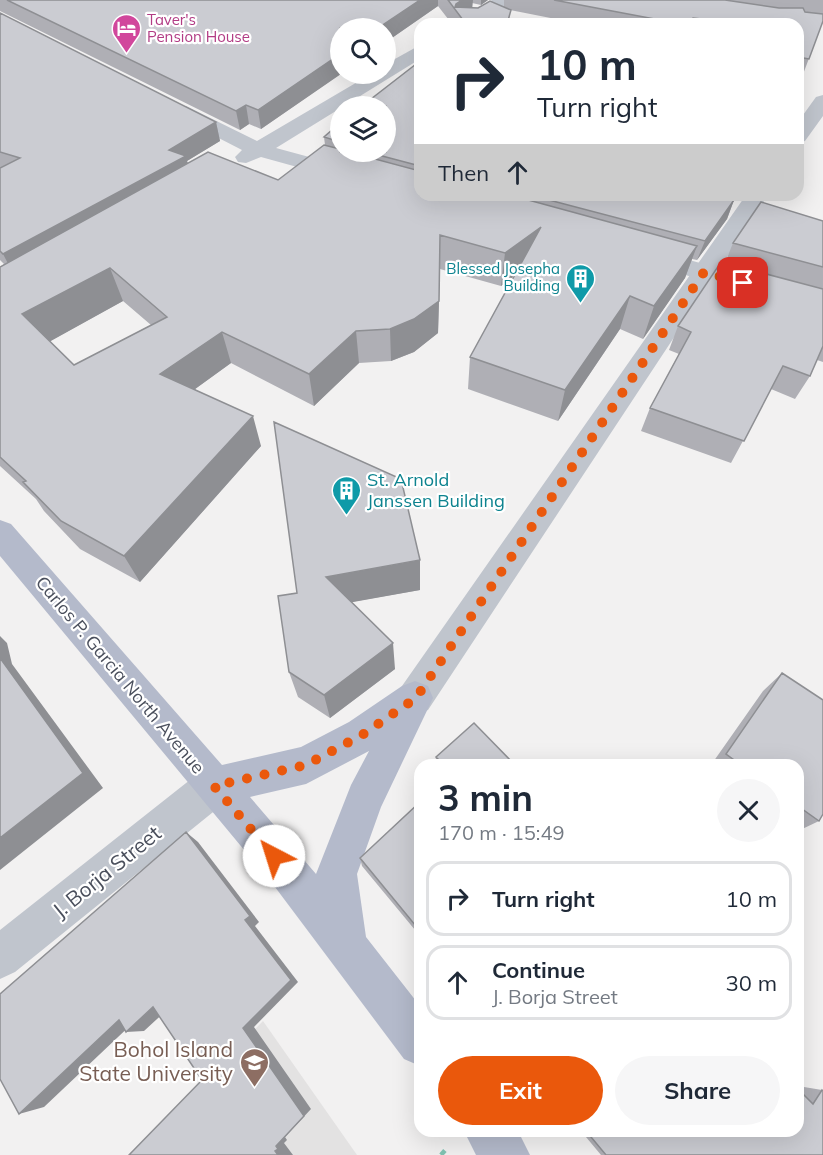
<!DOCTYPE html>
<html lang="en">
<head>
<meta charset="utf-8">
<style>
  :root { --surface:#fff; --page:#f6f6f7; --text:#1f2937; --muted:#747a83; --line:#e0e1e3; --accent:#ea580c }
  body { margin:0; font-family:Mulish,sans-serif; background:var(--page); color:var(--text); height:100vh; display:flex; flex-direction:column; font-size:22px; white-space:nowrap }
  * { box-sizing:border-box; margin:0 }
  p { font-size:20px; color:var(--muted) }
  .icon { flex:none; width:33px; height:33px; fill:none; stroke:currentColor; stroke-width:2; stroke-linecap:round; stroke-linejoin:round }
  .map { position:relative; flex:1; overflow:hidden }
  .details { position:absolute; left:414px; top:759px; width:390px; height:378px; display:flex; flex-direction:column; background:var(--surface); border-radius:18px; box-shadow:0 6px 24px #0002 }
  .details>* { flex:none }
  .guide { position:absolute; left:414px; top:18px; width:390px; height:183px; border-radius:18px; box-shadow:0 6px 24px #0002; background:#fff; color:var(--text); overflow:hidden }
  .controls { position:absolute; left:330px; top:18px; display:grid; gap:12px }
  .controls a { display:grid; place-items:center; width:66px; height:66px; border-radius:50%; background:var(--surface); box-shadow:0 6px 24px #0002; font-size:30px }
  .pin { position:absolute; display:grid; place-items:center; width:51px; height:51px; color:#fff; margin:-26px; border-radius:12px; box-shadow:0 3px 9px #0006 }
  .me { position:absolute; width:66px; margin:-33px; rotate:320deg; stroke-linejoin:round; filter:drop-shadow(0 0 4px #0008) }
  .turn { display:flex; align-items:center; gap:21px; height:126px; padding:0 24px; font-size:27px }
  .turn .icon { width:78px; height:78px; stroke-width:2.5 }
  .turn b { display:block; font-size:42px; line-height:51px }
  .then { display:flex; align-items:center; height:57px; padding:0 24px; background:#0003; gap:12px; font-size:22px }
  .round { display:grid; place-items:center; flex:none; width:63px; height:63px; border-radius:32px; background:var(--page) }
  .head { display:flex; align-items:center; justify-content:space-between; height:102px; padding:0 24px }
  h1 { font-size:36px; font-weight:700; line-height:45px }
  .action { display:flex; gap:12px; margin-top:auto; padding:12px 24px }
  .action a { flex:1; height:69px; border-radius:36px; background:var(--accent); color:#fff; font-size:24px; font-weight:700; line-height:69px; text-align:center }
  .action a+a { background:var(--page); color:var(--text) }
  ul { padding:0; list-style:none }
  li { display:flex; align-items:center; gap:18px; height:75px; margin:0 12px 9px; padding:0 12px; border:3px solid var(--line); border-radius:18px }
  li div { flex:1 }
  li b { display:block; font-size:22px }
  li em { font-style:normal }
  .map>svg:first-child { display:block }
  .education { fill:#e3e2e2 }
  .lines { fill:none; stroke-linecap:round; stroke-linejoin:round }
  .path { stroke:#81c4b3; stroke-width:4.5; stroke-dasharray:6 4; stroke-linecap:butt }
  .minor { fill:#c0c5cd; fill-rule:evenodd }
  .tertiary { fill:#c0c5cd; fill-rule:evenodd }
  .primary { fill:#b4bacb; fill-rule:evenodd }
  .wall { fill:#afafb5; fill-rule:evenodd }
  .shaded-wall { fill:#8e8f93 }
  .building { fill:#cbccd2; stroke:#8e8f93; stroke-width:1.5; fill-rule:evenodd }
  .route { stroke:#ea580c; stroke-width:10; stroke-dasharray:0 18 }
  .labels { text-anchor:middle; stroke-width:4.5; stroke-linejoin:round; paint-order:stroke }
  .far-hotel-label { font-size:15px; fill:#b23c85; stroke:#fff; text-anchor:start }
  .far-culture-label { font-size:15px; fill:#0d838f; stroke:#fff; text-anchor:end }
  .culture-label { font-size:18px; fill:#0d838f; stroke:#fff; text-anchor:start }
  .street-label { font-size:18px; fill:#4a4f5c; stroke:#fff }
  .near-street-label { font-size:21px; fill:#4a4f5c; stroke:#fff }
  .near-education-label { font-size:21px; fill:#785e54; stroke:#fff; text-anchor:end }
</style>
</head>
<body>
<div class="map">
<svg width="823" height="1155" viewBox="0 0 823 1155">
  <rect width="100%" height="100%" fill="#f2f1f1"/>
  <path class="education" d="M263 1021 357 1155H132Z"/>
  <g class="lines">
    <path class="path" d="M441 1155 447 1148"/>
    <path class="minor" d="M823 95V116L805 141 798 143V122L816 97Z
      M746 195H768L428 710 415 715 402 710 397 698 402 686Z"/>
    <path class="tertiary" d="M492 0H513L477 24H456Z
      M420 45V59L276 148 420 187V195H431L428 199 420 201 261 157 246 163 238 162 235 157 242 150 172 114 169 110 172 106H186L257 141 371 74H386V64Z
      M646 248 823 297V315L637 261 634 256 637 251Z
      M214 767 228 772 233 786 228 800 15 972 0 979V930L200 772Z"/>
    <path class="primary" d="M0 520 11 524 222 765 301 747 349 722 402 686 415 681 428 686 433 698 381 807 357 874 366 937 420 1006V1066L404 1059 275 887 0 556ZM369 751 351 785 316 874 250 797 306 784Z
      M464 1131H518L530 1155H476Z"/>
  </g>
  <path class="wall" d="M0 0H488L481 5 472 3V8L504 7V0H823V21L802 77H798V24H581L510 10 509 24H452L438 6 261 129 249 124 240 130 0 11Z
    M0 13 216 122 220 141 187 161 188 163 278 180 325 145 324 137 340 123V152H386L420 61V195H734L731 199 734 200 727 219 697 260 692 259 685 278 643 339 620 329 558 421 468 389 470 357 515 275 501 286 440 269 438 333 414 352 391 361 359 363 314 406 231 363 195 389 261 446 140 582 80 549 44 511 36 499 0 466V267L4 264 0 260ZM123 301 151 325 74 365 50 341Z
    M823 221V362L817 360 810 376 795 399 771 389 731 463 641 431 650 408 679 354 669 350 678 326 725 263 733 243Z
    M420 560V590L351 602 395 669 330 718 298 697 289 672 297 593Z
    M782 673 819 821 798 831V765H711L763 691Z
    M436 757 515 765H435Z
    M420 802V936L362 866 360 858Z
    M798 1086 822 1090 823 1155H601L581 1131H798Z"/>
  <path class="shaded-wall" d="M420 0H438V6L386 42V28H378Z
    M462 0H473L472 11 455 9 456 4Z
    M481 0H488L481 5Z
    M340 54 341 74 261 129 258 110Z
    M246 105 249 124 240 130 236 111Z
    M216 122 220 141 187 161 191 175 13 273 3 254 169 150Z
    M727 195H734L718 216Z
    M734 200 727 219 697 260 705 241Z
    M541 227 536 260 501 286 505 253Z
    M697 246 685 278 643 339 654 306Z
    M110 268 123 301 40 347 22 314Z
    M630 296 620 329 558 421 565 390Z
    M439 301 438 333 414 352 391 361 390 329Z
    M356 331 359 363 314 406 309 374Z
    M222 332 231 363 173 405 160 374Z
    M253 416 261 446 140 582 124 556Z
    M420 560V590L331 606 326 577Z
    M0 636 7 643 12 664 103 788 0 870Z
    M393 643 395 669 330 718 324 695Z
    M186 832 198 842 259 922 255 926 298 982 254 1027 311 1109 285 1137 287 1140 278 1149 276 1146 243 1028 245 920Z
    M153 1007 169 1008 144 1031 126 1032Z
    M119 1020H136L44 1107 19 1114Z
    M284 1143 293 1155H278L275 1151Z"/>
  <path class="building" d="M7 0H420L378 28H340V54L258 110 246 105 236 111Z
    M448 0H462L456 4 455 7 478 8 490 1 511 10 507 24H466Z
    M554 0H725L779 8H803L805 12 823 14V21L809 59 798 57V24H747L693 18 690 24H681Z
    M0 13 216 122 169 150 186 156 3 254 0 251V168L20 158 0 152Z
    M420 61V166L367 152H386V106H362Z
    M340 123V142L324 137Z
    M324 145 340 149V152H349L420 171V195H510L697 246 654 306 630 296 565 390 470 357 541 227 505 253 440 235 439 301 414 319 390 329 356 331 309 374 222 332 160 374 253 416 124 556 61 521 23 482 26 481 0 457V267L208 152 278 180ZM110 268 167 317 74 365 22 314Z
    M530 195H727L725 197 734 200 705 241Z
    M761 202 823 221V267L733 243Z
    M721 262 823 289V346L810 376 783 366 744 441 650 408 691 332 678 326Z
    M274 422 401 479 420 560 326 577 393 643 324 695 289 672 278 596 297 593Z
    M0 658 83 773 0 838Z
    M782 673 823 700V814L819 821 798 806V765H741L726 754Z
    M474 723 515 765H444L436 757Z
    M420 802V931L360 858Z
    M186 832 250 916 245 920 291 980 243 1028 304 1116 276 1146 278 1149 275 1151 278 1155H129L202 1080 153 1007 126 1032 119 1020 19 1114 0 1079V994Z
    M798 1089 813 1104 822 1090 823 1091V1155H606L586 1131H798Z"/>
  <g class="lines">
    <path class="route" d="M274 856 214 786 306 765 362 735 416 698 704 272 743 283"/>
  </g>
  <defs>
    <symbol id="hotel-pin" viewBox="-11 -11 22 30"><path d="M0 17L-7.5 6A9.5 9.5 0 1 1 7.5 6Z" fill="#d1479c" stroke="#fff"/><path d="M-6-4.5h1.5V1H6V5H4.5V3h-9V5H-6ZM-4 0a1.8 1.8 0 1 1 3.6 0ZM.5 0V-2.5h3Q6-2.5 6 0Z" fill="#fff"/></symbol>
    <symbol id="building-pin" viewBox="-11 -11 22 30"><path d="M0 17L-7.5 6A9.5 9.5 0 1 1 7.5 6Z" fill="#0f9aa8" stroke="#fff"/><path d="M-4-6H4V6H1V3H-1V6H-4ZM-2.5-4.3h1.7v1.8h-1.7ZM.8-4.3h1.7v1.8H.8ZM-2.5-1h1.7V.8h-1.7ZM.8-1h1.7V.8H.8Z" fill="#fff"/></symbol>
    <symbol id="university-pin" viewBox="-11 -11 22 30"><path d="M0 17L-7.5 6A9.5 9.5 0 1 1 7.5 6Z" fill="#8d6e63" stroke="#fff"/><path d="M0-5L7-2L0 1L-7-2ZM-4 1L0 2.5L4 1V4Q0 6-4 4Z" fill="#fff"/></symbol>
  </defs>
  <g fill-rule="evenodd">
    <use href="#hotel-pin" x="110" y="12" width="33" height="45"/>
    <use href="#building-pin" x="564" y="262" width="33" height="45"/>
    <use href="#building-pin" x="330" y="474" width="33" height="45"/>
    <use href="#university-pin" x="238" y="1046" width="33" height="45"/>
  </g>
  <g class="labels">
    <g class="far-hotel-label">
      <text x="147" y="25">Taver's<tspan x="147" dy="17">Pension House</tspan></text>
    </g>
    <g class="far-culture-label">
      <text x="560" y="274">Blessed Josepha<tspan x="560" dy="17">Building</tspan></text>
    </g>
    <g class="culture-label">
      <text x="367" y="486">St. Arnold<tspan x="367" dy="21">Janssen Building</tspan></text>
    </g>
    <g class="street-label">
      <text transform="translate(120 675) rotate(50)" y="6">Carlos P. Garcia North Avenue</text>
    </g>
    <g class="near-street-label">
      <text transform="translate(107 872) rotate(-39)" y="7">J. Borja Street</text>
    </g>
    <g class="near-education-label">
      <text x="233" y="1057">Bohol Island<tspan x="233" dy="24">State University</tspan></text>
    </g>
  </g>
</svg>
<div class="controls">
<a><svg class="icon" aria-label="search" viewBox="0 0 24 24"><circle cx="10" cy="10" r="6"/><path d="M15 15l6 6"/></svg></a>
<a><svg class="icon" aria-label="layers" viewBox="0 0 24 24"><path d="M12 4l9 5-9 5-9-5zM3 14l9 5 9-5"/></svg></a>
</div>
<div class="pin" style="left:743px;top:283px;background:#d93025"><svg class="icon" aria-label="arrive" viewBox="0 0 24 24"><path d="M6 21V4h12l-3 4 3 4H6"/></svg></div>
<svg class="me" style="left:274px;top:856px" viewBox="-20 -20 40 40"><circle r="19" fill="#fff"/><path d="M0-13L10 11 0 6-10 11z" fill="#ea580c"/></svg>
<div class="guide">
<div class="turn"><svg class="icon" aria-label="right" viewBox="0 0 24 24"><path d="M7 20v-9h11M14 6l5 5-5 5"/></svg><div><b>10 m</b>Turn right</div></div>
<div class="then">Then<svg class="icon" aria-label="ahead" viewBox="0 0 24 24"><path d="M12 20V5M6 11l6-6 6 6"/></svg></div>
</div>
<section class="details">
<div class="head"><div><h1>3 min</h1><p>170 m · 15:49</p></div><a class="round"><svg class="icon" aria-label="close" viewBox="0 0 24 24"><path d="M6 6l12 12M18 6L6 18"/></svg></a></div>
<ul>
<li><svg class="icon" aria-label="right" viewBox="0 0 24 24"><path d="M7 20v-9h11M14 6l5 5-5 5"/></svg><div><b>Turn right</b></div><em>10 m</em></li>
<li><svg class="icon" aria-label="ahead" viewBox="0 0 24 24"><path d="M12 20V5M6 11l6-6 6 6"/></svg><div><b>Continue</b><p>J. Borja Street</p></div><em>30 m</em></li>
</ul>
<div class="action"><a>Exit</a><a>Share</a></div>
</section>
</div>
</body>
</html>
